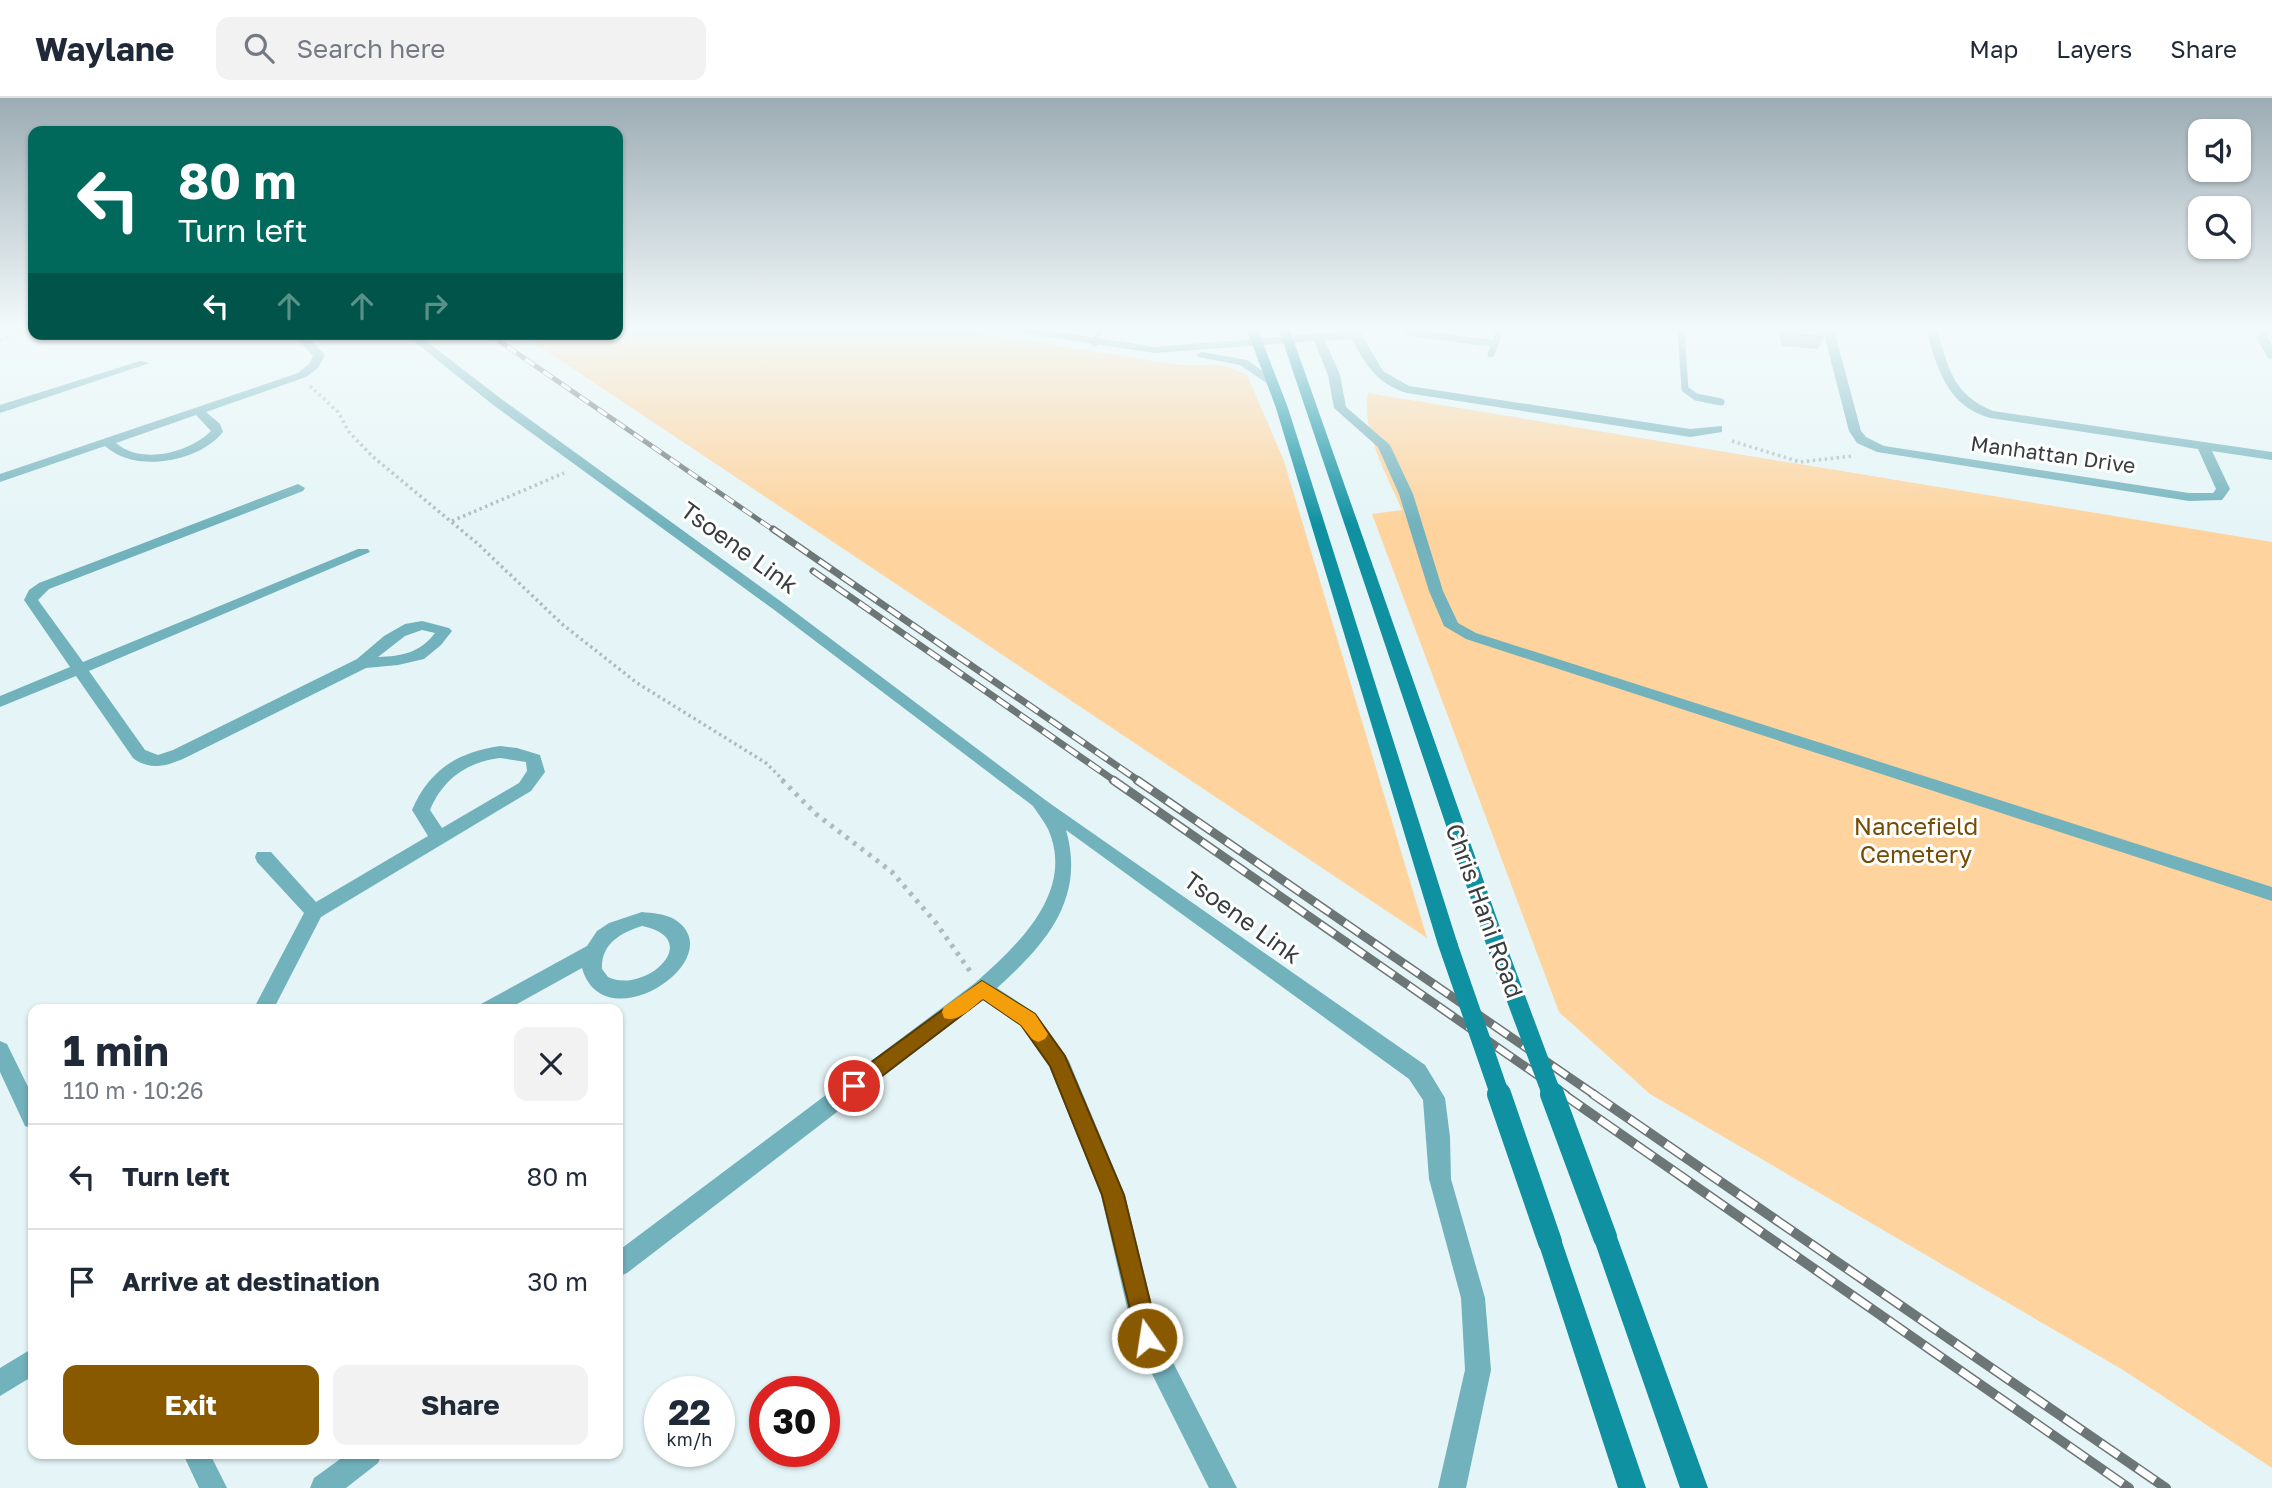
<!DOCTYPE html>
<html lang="en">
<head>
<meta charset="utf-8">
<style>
  :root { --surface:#fff; --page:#f2f2f3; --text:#1f2937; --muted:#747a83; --line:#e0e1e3; --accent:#895900 }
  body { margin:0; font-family:"Golos Text",sans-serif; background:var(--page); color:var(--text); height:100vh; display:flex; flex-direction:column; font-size:26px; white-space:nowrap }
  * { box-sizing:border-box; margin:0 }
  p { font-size:23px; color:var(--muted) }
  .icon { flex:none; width:38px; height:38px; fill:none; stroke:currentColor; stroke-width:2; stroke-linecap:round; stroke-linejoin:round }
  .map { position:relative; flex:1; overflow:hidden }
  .sheet { position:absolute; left:28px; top:906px; width:595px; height:455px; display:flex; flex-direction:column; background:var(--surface); border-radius:14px; box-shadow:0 2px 5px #0004 }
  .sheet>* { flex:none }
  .top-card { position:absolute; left:28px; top:28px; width:595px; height:214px; border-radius:14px; box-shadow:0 2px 5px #0004; background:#00695c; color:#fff; overflow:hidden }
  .tools { position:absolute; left:2188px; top:21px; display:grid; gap:14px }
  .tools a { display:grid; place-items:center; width:63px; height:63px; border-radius:14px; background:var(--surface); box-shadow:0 2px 5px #0004; font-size:35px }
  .speed { position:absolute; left:644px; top:1278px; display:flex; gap:14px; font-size:35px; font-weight:700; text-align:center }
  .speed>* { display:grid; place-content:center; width:91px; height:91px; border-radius:50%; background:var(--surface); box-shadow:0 2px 5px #0004; line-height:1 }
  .speed small { font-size:18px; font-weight:400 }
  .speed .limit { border:10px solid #d22; background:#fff; color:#111 }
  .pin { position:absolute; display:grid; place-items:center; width:60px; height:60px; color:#fff; margin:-30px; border:4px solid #fff; border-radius:50%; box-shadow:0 2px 7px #0007 }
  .me { position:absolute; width:77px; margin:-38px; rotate:347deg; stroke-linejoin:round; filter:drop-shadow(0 0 5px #0008) }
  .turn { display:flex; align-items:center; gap:24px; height:147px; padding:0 35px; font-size:32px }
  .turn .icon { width:91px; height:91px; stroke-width:2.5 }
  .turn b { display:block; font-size:49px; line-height:60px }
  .lanes { display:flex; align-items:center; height:66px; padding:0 35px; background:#0003; justify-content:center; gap:35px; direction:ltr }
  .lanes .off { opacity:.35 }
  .round { display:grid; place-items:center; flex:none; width:74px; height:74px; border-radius:14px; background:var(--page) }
  .overview { display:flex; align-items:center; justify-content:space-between; height:119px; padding:0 35px }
  h1 { font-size:42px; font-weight:700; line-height:52px }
  .action { display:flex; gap:14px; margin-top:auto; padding:14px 35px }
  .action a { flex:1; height:80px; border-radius:14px; background:var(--accent); color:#fff; font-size:28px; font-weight:700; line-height:80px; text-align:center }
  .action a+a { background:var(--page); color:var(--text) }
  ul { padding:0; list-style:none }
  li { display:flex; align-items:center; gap:21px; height:105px; padding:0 35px; border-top:2px solid var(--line) }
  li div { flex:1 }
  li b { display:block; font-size:26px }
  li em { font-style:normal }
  header { display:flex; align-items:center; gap:42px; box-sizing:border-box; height:98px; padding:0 35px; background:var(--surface); border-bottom:2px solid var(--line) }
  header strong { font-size:33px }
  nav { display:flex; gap:38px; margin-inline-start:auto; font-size:24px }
  .search { width:490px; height:63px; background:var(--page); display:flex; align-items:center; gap:18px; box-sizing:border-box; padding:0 24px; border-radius:14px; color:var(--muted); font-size:26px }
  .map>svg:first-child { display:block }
  .green { fill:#fed39d }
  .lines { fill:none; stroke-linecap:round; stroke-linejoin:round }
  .path-far1 { stroke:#aebbbd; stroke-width:3.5; stroke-dasharray:2.5 3.5; stroke-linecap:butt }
  .path { stroke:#aebbbd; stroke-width:5; stroke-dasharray:3.5 6; stroke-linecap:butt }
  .lane { stroke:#72b2bc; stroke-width:7 }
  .street { fill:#72b2bc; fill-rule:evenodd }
  .secondary { fill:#0f91a1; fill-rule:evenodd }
  .rail-far3-casing { stroke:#6d7677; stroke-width:5 }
  .rail-far2-casing { stroke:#6d7677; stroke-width:7 }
  .rail-far1-casing { stroke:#6d7677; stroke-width:9 }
  .rail-casing { stroke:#6d7677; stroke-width:10 }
  .rail-far3 { stroke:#fff; stroke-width:3.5; stroke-dasharray:11; stroke-linecap:butt }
  .rail-far2 { stroke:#fff; stroke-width:4.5; stroke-dasharray:14; stroke-linecap:butt }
  .rail-far1 { stroke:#fff; stroke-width:6; stroke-dasharray:18; stroke-linecap:butt }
  .rail { stroke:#fff; stroke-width:7; stroke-dasharray:22; stroke-linecap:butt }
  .secondary-bridge-far1 { stroke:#0f91a1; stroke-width:19 }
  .secondary-bridge { stroke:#0f91a1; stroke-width:24 }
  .wall { fill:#9ba8aa }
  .building { fill:#b4c3c6; stroke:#7e888b; stroke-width:2 }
  .route { fill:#895900; stroke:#593a00; stroke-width:2 }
  .slow { fill:#f59e0b }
  .labels { text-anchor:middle; stroke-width:6; stroke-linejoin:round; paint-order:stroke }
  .far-street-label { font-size:21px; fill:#383e3f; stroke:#fff }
  .street-label { font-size:24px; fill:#383e3f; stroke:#fff }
  .park-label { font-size:24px; fill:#754c03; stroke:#fff }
</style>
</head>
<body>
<header>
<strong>Waylane</strong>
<div class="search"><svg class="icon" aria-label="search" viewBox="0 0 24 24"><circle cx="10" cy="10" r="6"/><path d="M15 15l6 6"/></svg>Search here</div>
<nav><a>Map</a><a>Layers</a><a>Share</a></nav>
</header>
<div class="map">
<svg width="2272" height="1390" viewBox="0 0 2272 1390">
  <rect width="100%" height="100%" fill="#e5f5f7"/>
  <path class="green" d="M618 232H960L1179 267H1222L1247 277 1284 363 1427 840 521 236H618Z
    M1368 295 2272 444V1370L2123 1272 1650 996 1559 914 1372 416 1402 412C1387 377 1361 333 1368 295Z"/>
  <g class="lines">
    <path class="path-far1" d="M0 242 29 232
      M310 288 338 314 349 334 372 358 478 446 562 526 637 585 766 665 784 683
      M1732 343 1800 364 1852 358
      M452 423 564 375"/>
    <path class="path" d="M782 682 816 716 892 774 936 825 970 873"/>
    <path class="lane" d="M1681 232 1685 291 1696 299 1721 304
      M1409 234 1495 246
      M1095 245 1100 232
      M1491 256 1500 232"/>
    <path class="street" d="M1017 232H1045L1155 249 1359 232 1383 273 1409 288 1690 331 1722 328V334L1690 339 1407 295C1377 286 1365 266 1352 241L1325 243 1340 277 1346 309 1390 347 1413 396 1443 493 1458 525 1476 535 2272 789V803L1466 541 1444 528 1429 493 1399 396 1378 349 1334 310 1328 277 1314 243 1155 255 1022 235Z
      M1823 232H1834L1861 333 1866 339 1884 348 2189 395H2213L2216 391 2198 351 1990 320C1946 307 1938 271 1926 232H1937C1949 270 1952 296 1993 313L2272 354V362L2212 353 2230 391 2222 402 2189 403 1877 354 1857 345 1849 333Z
      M2264 232H2272L2268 240 2272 247V261L2268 260 2256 239Z
      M293 236H305L323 255 325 257 318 270 306 279 206 314 220 326 223 334C199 364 135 376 105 348L0 384V376L298 275 309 266 313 258ZM196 317 211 333C189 355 141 367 116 345Z
      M405 236H417L500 300 783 505 1048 704 1425 967 1445 1000 1450 1039 1451 1081 1485 1200 1491 1272 1466 1390H1438L1465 1272 1461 1200 1429 1081 1423 1002 1409 981 1066 732C1086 801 1045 847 997 890L1035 915 1069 963 1125 1097 1159 1237 1237 1390H1209L1134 1240 1101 1097 1049 968 1021 927 983 902 627 1175 618 1179V1153L975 885C1017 848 1076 794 1048 731 1044 723 1038 716 1033 708L773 511 492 306Z
      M1202 254 1247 262 1278 284 1268 286 1240 267 1198 259 1196 257Z
      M140 263 150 265 0 315V307Z
      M298 386 305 390 303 393 49 491 38 502 83 564 358 451H368L370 454 89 573 145 652 158 657 173 652 357 561 384 538 405 526 422 523 449 530 452 533 441 547 424 561 398 567 366 570 185 660C167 668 150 673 133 660L76 578 0 609V598L70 569 24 502 29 492 39 485ZM422 532 435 535C420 555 402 558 378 559L405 538Z
      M500 648 517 650 540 657 545 674 531 693 321 819 273 912H253L304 815 257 764 255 759 257 754H271L316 804 428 738 412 712C429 672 458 654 500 648ZM500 660 526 664 527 673 519 685 442 730 430 712C443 681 467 664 500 660Z
      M642 814C652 815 665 816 674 821 735 859 604 947 582 870L506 912H478L481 906 587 848 597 833 609 825ZM642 828C706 841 645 897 608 879L602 871C601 846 620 835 642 828Z
      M0 943 7 946 33 999V1031L25 1028 0 974Z
      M33 1250V1278L0 1298V1270Z
      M183 1356H210L227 1390H199Z
      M347 1356H382L378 1365 346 1390H310L314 1380Z"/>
    <path class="secondary" d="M1247 232H1258L1288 310 1458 847 1455 853 1448 855 1441 853 1438 847 1276 310Z
      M1279 232H1290L1509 855 1506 861 1499 863 1492 861 1489 855Z
      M1605 1128 1613 1131 1617 1139 1708 1390H1680L1593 1139 1597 1131Z
      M1550 1133 1558 1136 1562 1144 1646 1390H1618L1538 1144 1542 1136Z"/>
    <defs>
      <path id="rail-far3" d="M489 236 775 433"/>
      <path id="rail-far2" d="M773 431 1139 683
        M813 473 1115 683"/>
      <path id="rail-far1" d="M1113 682 1566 997
        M1137 682 1595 997"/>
      <path id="rail" d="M1563 996 2129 1390
        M1593 996 2166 1390"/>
    </defs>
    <use href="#rail-far3" class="rail-far3-casing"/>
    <use href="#rail-far2" class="rail-far2-casing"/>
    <use href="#rail-far1" class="rail-far1-casing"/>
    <use href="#rail" class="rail-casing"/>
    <use href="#rail-far3" class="rail-far3"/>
    <use href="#rail-far2" class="rail-far2"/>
    <use href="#rail-far1" class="rail-far1"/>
    <use href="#rail" class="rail"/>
    <path class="secondary-bridge-far1" d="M1448 847 1500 997
      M1499 855 1552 997"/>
    <path class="secondary-bridge" d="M1499 996 1550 1144
      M1552 996 1605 1139"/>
  </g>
  <path class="wall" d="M1778 232H1821L1823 239 1818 251 1782 248Z"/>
  <path class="building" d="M1786 232H1821L1823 239 1786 235Z"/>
  <linearGradient id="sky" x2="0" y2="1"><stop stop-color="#9cacb4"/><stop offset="0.54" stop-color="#f3fafb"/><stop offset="1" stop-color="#f3fafb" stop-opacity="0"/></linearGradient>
  <rect width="2272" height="427" fill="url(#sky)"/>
  <path class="route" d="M982 883 1035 916 1065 958 1124 1097 1159 1240 1155 1248 1147 1252 1139 1248 1102 1097 1050 968 1021 927 983 901 861 994 854 997 847 994 844 988 847 982Z"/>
  <path class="slow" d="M982 883 1035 916 1048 936 1045 941 1038 944 1032 941 1021 927 983 901C972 909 959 925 944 920L942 914 944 909Z"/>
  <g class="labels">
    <g class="far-street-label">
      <text transform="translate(2053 357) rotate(8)" y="7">Manhattan Drive</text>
    </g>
    <g class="street-label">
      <text transform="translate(739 450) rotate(36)" y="8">Tsoene Link</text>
      <text transform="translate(1484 813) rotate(70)" y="8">Chris Hani Road</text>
      <text transform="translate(1242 820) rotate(36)" y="8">Tsoene Link</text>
    </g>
    <g class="park-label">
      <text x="1916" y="737">Nancefield<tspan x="1916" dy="28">Cemetery</tspan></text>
    </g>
  </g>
</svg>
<div class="tools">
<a><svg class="icon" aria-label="sound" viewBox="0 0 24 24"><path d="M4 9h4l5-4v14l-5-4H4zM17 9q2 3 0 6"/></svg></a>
<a><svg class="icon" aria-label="search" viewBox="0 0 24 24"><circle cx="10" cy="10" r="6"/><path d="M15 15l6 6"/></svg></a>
</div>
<div class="speed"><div>22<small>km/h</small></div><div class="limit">30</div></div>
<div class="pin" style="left:854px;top:988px;background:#d93025"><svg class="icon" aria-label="arrive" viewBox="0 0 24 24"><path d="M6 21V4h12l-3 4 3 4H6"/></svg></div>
<svg class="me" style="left:1147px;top:1240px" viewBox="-20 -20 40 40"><circle r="17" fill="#895900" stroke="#fff" stroke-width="3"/><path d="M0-11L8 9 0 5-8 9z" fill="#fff"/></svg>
<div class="top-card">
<div class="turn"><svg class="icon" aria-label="left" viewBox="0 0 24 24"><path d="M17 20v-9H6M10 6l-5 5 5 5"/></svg><div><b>80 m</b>Turn left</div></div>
<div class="lanes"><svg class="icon" aria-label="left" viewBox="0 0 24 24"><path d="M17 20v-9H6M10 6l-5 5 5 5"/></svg><svg class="icon off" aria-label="ahead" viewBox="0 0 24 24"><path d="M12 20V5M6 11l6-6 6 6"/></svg><svg class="icon off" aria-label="ahead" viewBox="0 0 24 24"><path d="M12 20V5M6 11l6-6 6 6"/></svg><svg class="icon off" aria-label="right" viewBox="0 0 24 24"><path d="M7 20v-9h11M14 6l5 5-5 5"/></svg></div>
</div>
<section class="sheet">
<div class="overview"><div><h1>1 min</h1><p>110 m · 10:26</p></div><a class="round"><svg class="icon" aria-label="close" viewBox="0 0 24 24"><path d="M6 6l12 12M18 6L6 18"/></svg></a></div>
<ul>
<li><svg class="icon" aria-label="left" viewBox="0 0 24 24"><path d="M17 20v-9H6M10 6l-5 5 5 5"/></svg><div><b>Turn left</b></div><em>80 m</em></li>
<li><svg class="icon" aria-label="arrive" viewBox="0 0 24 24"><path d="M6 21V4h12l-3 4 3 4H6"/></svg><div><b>Arrive at destination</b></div><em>30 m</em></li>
</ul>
<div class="action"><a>Exit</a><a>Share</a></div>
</section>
</div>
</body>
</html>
